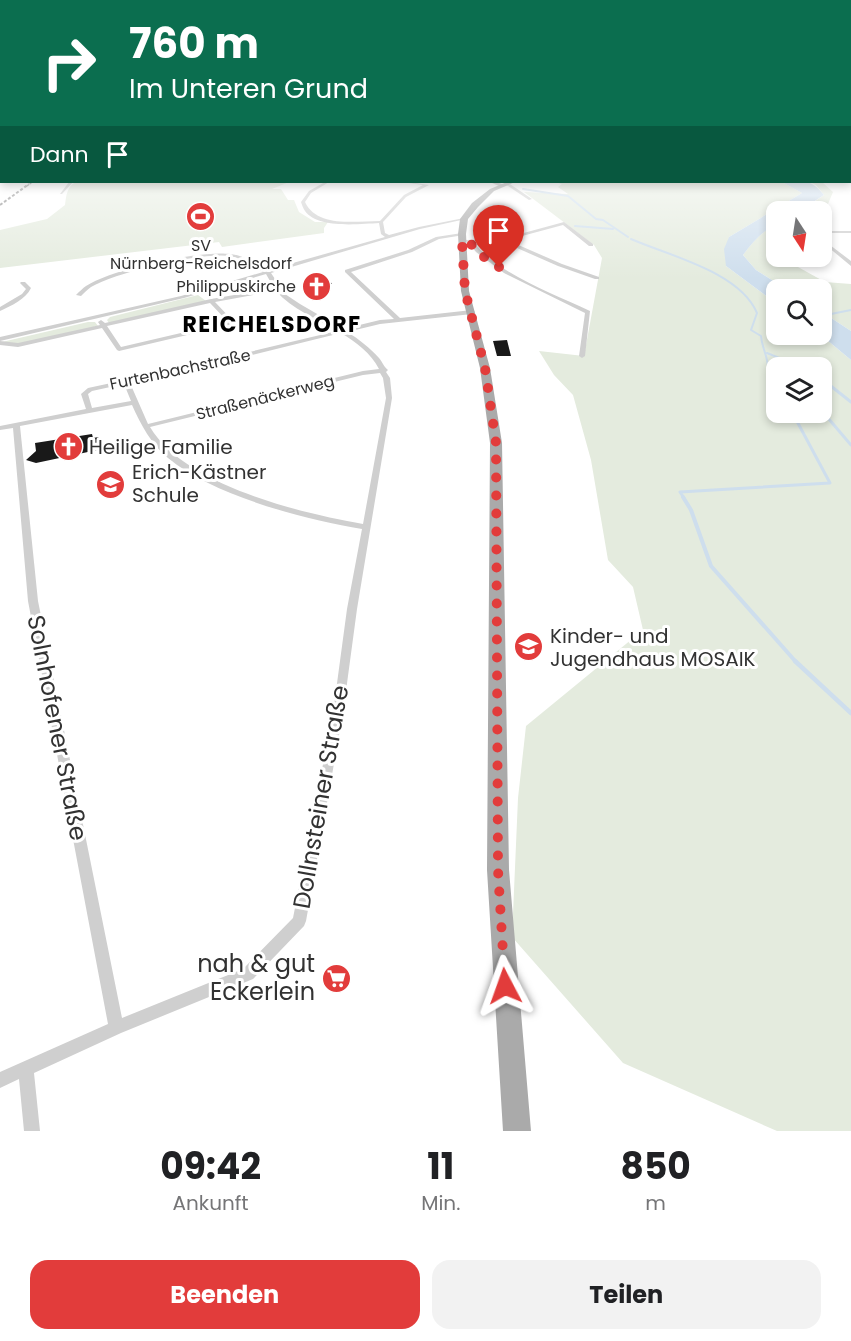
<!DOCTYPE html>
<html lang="de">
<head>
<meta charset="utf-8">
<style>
  :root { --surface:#fff; --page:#f2f2f2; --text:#202124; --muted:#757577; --accent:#e23c3b }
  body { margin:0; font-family:Poppins,sans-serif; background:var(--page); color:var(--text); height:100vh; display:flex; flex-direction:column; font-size:22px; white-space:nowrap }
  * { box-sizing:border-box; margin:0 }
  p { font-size:20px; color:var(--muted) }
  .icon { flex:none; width:33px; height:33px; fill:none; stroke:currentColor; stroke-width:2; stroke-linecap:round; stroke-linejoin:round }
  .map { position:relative; height:1131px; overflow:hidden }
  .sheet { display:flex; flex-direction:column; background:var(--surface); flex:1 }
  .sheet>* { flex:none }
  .guide { position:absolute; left:0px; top:0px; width:852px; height:183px; box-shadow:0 3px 9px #0003; background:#0b6e4f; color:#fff; overflow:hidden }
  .needle { width:39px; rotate:168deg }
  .fabs { position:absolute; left:766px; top:201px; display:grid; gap:12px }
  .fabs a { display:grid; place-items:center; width:66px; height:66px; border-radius:12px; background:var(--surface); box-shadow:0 3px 9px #0003; font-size:30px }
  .pin { position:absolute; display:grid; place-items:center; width:51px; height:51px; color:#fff; margin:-62px -26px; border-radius:50% 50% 50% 0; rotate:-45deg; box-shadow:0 0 6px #0007 }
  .pin .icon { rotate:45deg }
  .me { position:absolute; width:66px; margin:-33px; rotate:356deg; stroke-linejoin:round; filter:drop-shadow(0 0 4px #0008) }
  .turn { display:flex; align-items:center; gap:21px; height:126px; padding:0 30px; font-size:27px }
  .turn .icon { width:78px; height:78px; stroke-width:2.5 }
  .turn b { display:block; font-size:42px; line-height:51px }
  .then { display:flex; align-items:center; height:57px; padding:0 30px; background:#0003; gap:12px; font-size:22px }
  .eta { display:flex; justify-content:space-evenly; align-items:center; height:102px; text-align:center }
  .eta b { font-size:36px; font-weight:700; line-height:42px }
  .action { display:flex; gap:12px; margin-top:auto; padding:12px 30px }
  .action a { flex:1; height:69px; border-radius:18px; background:var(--accent); color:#fff; font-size:24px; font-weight:700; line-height:69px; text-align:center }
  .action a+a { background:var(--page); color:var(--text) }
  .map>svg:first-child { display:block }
  .green { fill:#e4ebde; fill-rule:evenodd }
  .water { fill:#cedeed }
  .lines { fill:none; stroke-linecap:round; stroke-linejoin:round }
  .stream-far3 { stroke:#cedeed; stroke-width:2 }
  .stream-far2 { stroke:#cedeed; stroke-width:3 }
  .stream-far1 { stroke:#cedeed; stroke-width:4 }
  .stream { stroke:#cedeed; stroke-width:4.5 }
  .building { fill:#191919 }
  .minor { fill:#cfcfcf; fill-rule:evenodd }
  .secondary { fill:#bcbcbc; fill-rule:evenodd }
  .primary { fill:#aaa; fill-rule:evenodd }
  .rail-far1 { stroke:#878787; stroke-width:1.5; stroke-dasharray:2 1.5; stroke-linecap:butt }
  .rail { stroke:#878787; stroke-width:2; stroke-dasharray:3 2; stroke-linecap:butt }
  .route { stroke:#e23c3b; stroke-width:10; stroke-dasharray:0 18 }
  .labels { text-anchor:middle; stroke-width:6; stroke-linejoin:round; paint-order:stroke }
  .far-poi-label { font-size:16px; fill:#323232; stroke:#fff }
  .far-street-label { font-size:16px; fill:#323232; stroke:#fff }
  .poi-label { font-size:20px; fill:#323232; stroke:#fff; text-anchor:start }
  .far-district-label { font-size:22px; font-weight:bold; letter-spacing:1.5px; fill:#000; stroke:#fff }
  .near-street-label { font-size:24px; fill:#323232; stroke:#fff }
  .near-poi-label { font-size:24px; fill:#323232; stroke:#fff; text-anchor:end }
</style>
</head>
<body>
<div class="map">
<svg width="851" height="1131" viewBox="0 0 851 1131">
  <rect width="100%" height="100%" fill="#fff"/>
  <path class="green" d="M76 182H289L272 189H281L288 200H294L299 212 315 222H328L324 228V233L222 247 219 242 0 268V230L47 219 65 205C66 196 67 186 76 182Z
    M555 182H782L802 193 729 237 726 266 777 304V334L821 335 851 360V1131H777L623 1063 512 937 518 798 526 726 643 630 633 587 608 560 591 460 573 395 554 375 539 351 584 356 602 258 594 245 524 192 568 194 558 187 562 184ZM777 368H822V412H777Z
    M810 182H822L833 192 823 216 822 212H799L824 195 816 185Z
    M777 224V230L772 232 773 242 777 246V256L788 257 798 267 825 282 851 284V331L822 312V290L786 289 756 270 743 255C752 242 762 231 777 224Z
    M198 295 206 301 109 323 107 320 110 317Z
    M88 322H95L98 326 20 344 2 342Z"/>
  <path class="water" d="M782 182C802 181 811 178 824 195L799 211 777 212V224C762 231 753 242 743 255L756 270 786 289 777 290V304L726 266 724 249 729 237 802 193Z
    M822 312 851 331V360L821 335Z"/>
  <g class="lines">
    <path class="stream-far3" d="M523 189 568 196 596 219 603 220 628 237
      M575 226 613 229
      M631 239C670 256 740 272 757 313L751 330 761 336C762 348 767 354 768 367
      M824 318 826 315 851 310
      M767 353 804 368"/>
    <path class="stream-far2" d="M769 370 777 386
      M822 379 851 402
      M822 411 851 445
      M684 498 680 492 830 483 792 412"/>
    <path class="stream-far1" d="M683 497 691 510 711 566 796 662"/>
    <path class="stream" d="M795 661 851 713"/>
  </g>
  <path class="building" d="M311 281 332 283 323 292 302 289Z
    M507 340 511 356H497L493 341Z
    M92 434 93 438 99 437 102 449 36 463 26 460 36 451 35 443Z"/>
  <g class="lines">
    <path class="minor" d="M0 128H2V130H0Z
      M850 132H851V134H850Z
      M0 143H2V145H0Z
      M850 145H851V147H850Z
      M850 154H851V156H850Z
      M2 167V170H0V168Z
      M850 181 851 183H849L848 182Z
      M69 182H73L62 194H60Z
      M325 182H329L311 193 305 202C317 228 356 221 380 221L404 195 423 185 409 183 408 182 429 185 406 197 383 222 385 233 389 235 419 227 464 218 466 219 420 229 271 273 285 294 300 304 343 329 380 320 394 319 345 272V270L408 250 436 237 462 233 464 235 439 239 412 252 351 272 400 318 472 310 475 312 472 314 380 324 347 332C359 339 370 348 379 358 383 363 384 367 388 370L386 372 390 378 392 398 357 609 343 713 306 921 304 926 253 979 121 1033 34 1073 40 1131H24L19 1079 0 1088V1072L108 1024 28 601 13 428 0 430V426L86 409 81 394 88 388 195 365 337 331C317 319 292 309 276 291L215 302 234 322V324L119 351 117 350 102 328 18 347 0 345V341L18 343 100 325 98 322 101 320 105 323 211 299 274 288 266 274 184 298 0 341V337L181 296 263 272C254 266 241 258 230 256 200 252 117 272 91 287 87 290 84 293 81 296L76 295C79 292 83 288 86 286 112 269 200 250 230 254 243 255 257 264 268 270L385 237 381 234 379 223C359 224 318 229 305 211 303 208 302 205 301 202L309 191ZM210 303 228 322 121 347 107 326ZM341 333C356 342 371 353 379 369L363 371 148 424 130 383 195 369ZM380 373 383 378 386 398 363 524C300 513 184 485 150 427L363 375ZM124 384 131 401 92 408 88 394 92 391ZM132 405C141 425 151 444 168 458 214 496 303 519 362 529L347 609 333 713 293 918 243 969 122 1018 38 601 20 426Z
      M505 182H507L532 199 529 200 505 184Z
      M564 222 593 244V246H589L563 225 507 240 562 264 599 277V279H595L558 266 501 241 473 242C500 275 552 293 590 311L585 356 582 358 579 356 585 313 504 273 476 252 468 242 463 241 465 240 502 239Z
      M822 231H851V233H822Z
      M822 239 851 261V266L822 242Z
      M21 282H25L31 288C26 299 11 306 0 311V307L22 294 26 289 20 283Z"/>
    <path class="secondary" d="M0 151H2L0 155Z
      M490 182H497L504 185 501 187Z"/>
    <path class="primary" d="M507 182H515L494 191 478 207 468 219 466 234 469 291 490 368 502 443 509 870 531 1131H503L487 870 490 443 480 368 461 291 458 234 460 219 472 203 490 189Z"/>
    <path class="rail-far1" d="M27 186 32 182"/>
    <path class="rail" d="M0 205 29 184"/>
  </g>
  <linearGradient id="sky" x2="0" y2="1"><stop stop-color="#9dc5ea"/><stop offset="0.43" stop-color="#fff"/><stop offset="1" stop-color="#fff" stop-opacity="0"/></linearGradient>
  <rect width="851" height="279" fill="url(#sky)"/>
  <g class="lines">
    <path class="route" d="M499 267 474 250 470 241H462L465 291 485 368 496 443 498 870 505 986"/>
  </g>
  <defs>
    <symbol id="stadium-disc" viewBox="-11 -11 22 22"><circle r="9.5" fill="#e23c3b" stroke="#fff"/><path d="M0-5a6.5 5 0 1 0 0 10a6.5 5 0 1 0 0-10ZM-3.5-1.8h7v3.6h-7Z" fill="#fff"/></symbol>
    <symbol id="church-disc" viewBox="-11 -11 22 22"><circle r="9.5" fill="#e23c3b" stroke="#fff"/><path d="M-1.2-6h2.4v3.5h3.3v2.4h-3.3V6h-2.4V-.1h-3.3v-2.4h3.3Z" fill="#fff"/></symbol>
    <symbol id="school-disc" viewBox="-11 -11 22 22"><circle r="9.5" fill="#e23c3b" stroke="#fff"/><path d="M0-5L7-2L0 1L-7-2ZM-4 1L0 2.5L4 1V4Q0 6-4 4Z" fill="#fff"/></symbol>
    <symbol id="supermarket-disc" viewBox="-11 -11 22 22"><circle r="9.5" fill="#e23c3b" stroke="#fff"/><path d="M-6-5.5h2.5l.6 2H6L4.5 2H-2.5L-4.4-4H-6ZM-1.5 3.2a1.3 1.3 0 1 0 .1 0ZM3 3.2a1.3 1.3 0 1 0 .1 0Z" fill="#fff"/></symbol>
  </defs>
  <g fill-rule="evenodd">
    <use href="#stadium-disc" x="184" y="200" width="33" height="33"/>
    <use href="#church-disc" x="300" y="270" width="33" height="33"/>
    <use href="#church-disc" x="52" y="430" width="33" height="33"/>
    <use href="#school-disc" x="94" y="468" width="33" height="33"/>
    <use href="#school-disc" x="512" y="630" width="33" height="33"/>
    <use href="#supermarket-disc" x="320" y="962" width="33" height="33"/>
  </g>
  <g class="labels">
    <g class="far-poi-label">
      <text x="201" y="251">SV<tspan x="201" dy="18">Nürnberg-Reichelsdorf</tspan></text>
      <text x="296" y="292" text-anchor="end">Philippuskirche</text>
    </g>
    <g class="far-street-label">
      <text transform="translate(180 369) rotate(-12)" y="6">Furtenbachstraße</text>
      <text transform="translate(265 397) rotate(-14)" y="6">Straßenäckerweg</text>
    </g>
    <g class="poi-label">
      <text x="89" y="454">Heilige Familie</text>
      <text x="132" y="479">Erich-Kästner<tspan x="132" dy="23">Schule</tspan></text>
      <text x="550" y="643">Kinder- und<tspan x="550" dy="23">Jugendhaus MOSAIK</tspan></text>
    </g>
    <g class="far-district-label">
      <text x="272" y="332">REICHELSDORF</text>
    </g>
    <g class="near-street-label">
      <text transform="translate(57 728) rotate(79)" y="8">Solnhofener Straße</text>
      <text transform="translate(321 797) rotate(-80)" y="8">Dollnsteiner Straße</text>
    </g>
    <g class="near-poi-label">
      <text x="315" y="972">nah &amp; gut<tspan x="315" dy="28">Eckerlein</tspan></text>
    </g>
  </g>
</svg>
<div class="fabs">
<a><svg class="needle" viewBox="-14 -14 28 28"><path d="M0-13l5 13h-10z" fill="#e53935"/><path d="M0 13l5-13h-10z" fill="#757577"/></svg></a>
<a><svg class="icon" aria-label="search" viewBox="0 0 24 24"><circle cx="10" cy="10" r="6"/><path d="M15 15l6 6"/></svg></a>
<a><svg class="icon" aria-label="layers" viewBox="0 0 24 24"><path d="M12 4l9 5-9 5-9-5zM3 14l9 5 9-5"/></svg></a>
</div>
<div class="pin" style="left:499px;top:267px;background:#d93025"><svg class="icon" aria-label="arrive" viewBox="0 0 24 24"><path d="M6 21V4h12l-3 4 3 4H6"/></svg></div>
<svg class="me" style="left:505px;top:986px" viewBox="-20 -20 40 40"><path d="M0-17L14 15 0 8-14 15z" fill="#e23c3b" stroke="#fff" stroke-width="4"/></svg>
<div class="guide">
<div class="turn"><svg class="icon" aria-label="right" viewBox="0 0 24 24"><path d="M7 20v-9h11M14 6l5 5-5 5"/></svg><div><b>760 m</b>Im Unteren Grund</div></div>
<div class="then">Dann<svg class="icon" aria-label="arrive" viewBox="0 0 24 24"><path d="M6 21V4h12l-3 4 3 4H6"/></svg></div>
</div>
</div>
<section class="sheet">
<div class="eta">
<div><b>09:42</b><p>Ankunft</p></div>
<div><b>11</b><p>Min.</p></div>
<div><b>850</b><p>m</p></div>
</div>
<div class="action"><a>Beenden</a><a>Teilen</a></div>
</section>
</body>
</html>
